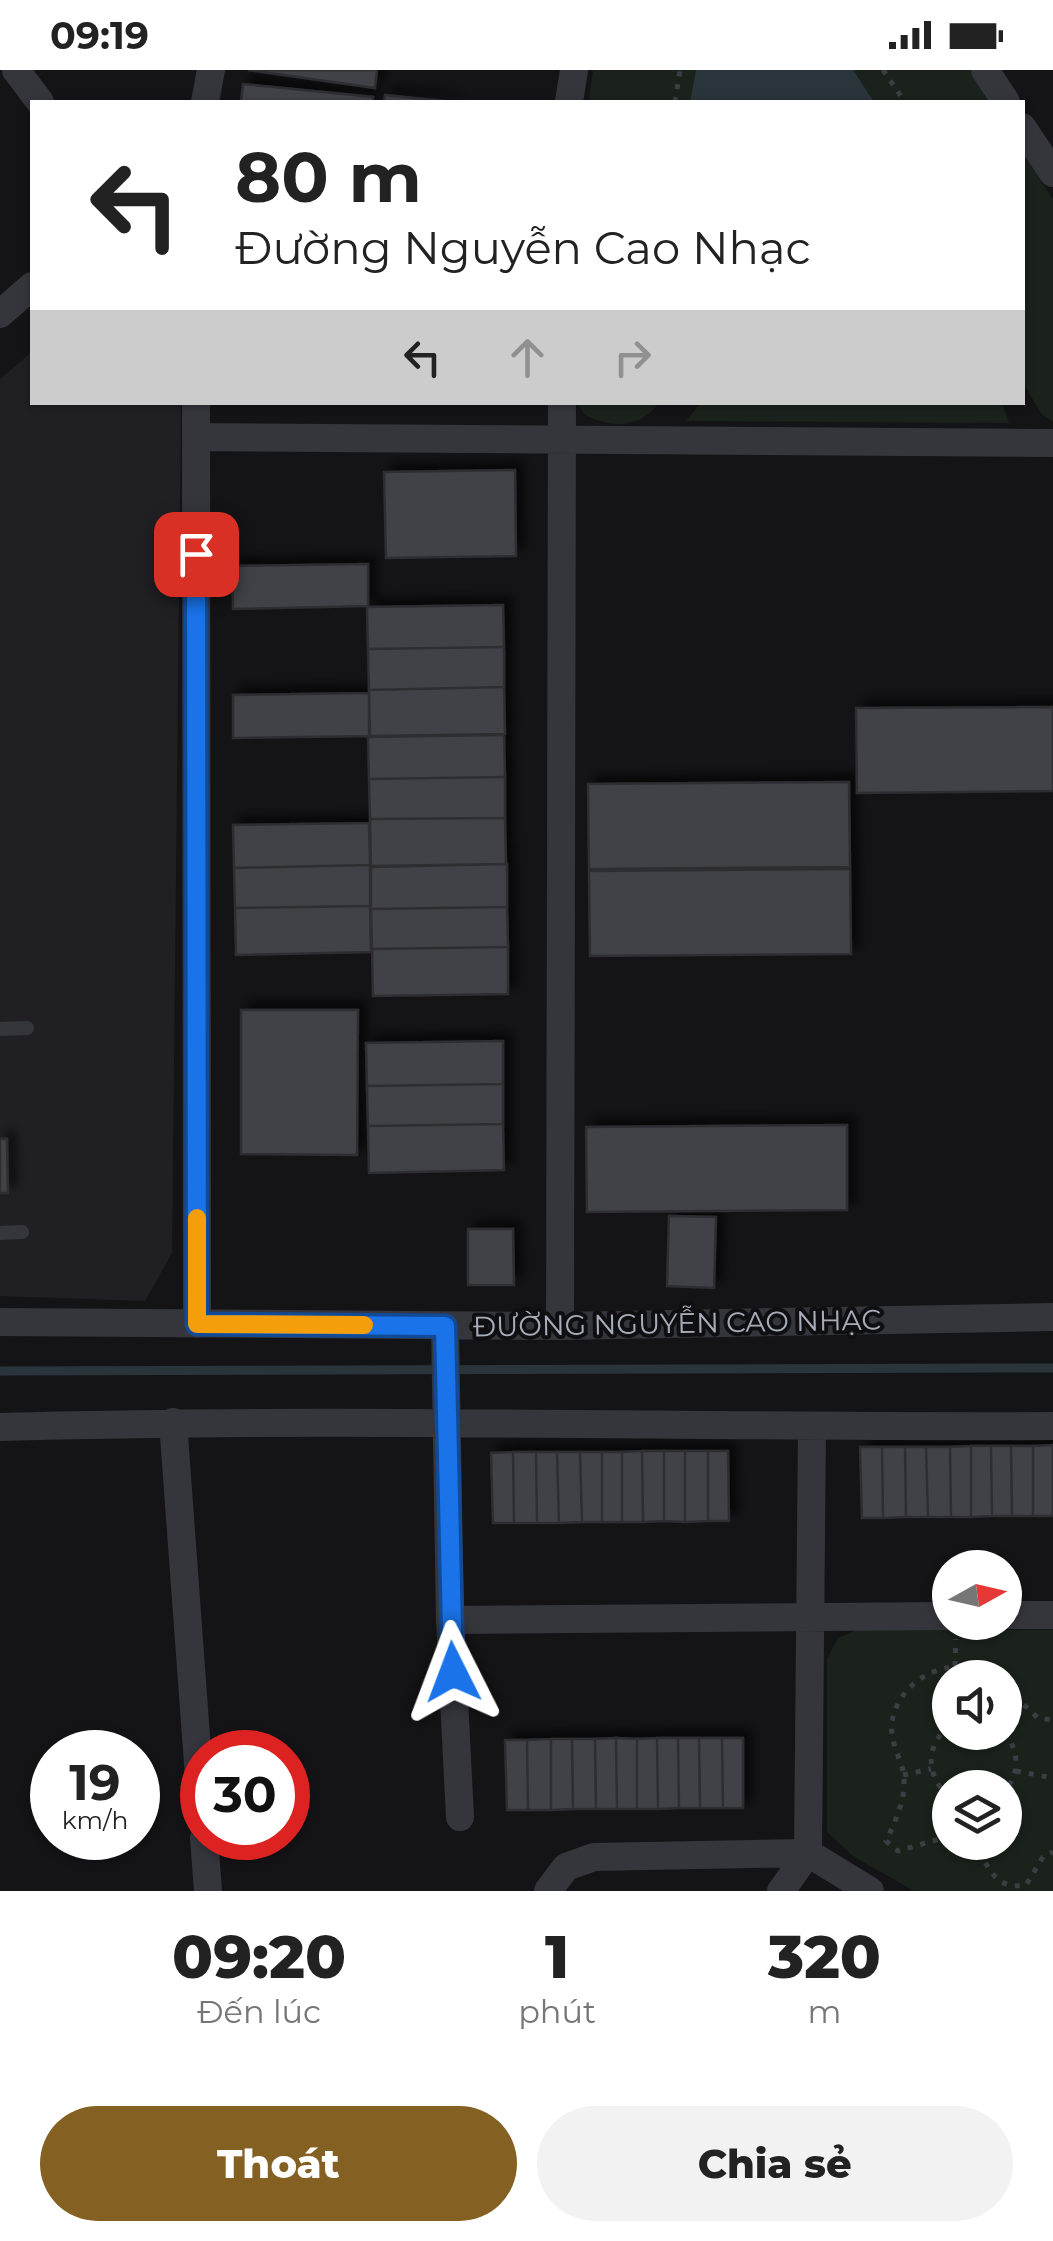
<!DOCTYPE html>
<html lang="vi">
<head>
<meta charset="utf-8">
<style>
  :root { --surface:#fff; --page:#f2f2f2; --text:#222; --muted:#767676; --accent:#856023 }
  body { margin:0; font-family:Montserrat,sans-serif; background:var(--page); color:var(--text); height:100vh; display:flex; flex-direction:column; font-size:38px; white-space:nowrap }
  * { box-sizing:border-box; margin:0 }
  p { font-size:32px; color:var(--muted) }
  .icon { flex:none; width:55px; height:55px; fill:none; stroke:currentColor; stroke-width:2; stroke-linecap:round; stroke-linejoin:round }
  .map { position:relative; height:1821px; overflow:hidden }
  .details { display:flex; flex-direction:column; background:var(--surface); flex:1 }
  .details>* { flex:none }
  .banner { position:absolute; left:30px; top:30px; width:995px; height:305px; border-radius:0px; box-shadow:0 2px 8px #0004; background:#fff; color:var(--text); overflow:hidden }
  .needle { width:65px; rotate:82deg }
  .buttons { position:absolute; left:932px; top:1480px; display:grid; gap:20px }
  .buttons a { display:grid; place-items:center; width:90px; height:90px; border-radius:50%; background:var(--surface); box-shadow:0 2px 8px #0004; font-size:50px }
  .speed { position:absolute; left:30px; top:1660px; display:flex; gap:20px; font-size:50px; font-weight:700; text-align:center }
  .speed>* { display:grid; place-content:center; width:130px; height:130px; border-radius:50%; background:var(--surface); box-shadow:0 2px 8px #0004; line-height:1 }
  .speed small { font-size:25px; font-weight:400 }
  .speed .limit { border:15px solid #d22; background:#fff; color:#111 }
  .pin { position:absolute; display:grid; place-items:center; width:85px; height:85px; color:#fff; margin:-42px; border-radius:20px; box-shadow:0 5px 15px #0006 }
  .me { position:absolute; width:110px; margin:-55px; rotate:357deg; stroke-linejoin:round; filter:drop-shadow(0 0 8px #0008) }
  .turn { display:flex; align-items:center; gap:35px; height:210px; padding:0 40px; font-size:45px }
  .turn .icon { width:130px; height:130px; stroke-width:2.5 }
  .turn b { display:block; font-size:70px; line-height:85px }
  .lanes { display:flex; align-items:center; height:95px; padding:0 40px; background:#0003; justify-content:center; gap:50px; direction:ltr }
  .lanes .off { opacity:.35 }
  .eta { display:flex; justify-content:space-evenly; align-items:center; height:170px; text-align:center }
  .eta b { font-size:60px; font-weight:800; line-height:70px }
  .action { display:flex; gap:20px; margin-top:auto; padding:20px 40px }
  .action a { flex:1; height:115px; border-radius:60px; background:var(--accent); color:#fff; font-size:40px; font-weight:800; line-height:115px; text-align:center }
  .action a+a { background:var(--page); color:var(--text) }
  .status { display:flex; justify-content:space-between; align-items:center; height:70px; padding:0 50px; background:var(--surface); direction:ltr }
  .status svg { height:28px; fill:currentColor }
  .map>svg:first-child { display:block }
  .built { fill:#202024 }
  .green { fill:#1a221b; fill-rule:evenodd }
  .water { fill:#2a343b }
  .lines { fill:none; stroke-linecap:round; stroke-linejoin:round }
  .stream { stroke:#2a343b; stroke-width:9 }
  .building { fill:#404247; stroke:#2e2e33; stroke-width:2.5; filter:url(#shadow) }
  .path { stroke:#3b3e43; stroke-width:5; stroke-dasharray:5 8; stroke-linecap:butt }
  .lane { stroke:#35363c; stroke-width:14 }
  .street { stroke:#35363c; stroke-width:28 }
  .route-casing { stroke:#114b97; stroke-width:25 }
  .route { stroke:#1a73e8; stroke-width:18 }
  .slow { stroke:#f59e0b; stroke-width:18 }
  .labels { text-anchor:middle; stroke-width:8; stroke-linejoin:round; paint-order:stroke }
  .street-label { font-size:28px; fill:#a5acb8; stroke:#0f0f12 }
</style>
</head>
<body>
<div class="status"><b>09:19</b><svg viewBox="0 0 49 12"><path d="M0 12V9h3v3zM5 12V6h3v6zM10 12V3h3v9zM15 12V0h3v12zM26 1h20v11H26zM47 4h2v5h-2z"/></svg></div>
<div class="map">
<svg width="1053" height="1821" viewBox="0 0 1053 1821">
  <defs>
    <filter id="shadow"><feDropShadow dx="8" dy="-8" stdDeviation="5" flood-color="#0009"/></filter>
  </defs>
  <rect width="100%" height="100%" fill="#141417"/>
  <path class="built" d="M32 282V332L181 333 172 1183 145 1231 0 1226V309Z"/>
  <path class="green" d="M593 0H970L991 32H589Z
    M1022 82 1053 129V351L1042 345 1023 313Z
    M577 333V332L659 333C640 358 613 359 585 345Z
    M699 335H1003L1009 353 686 351Z
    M857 1560H1053V1821H914L853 1786 827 1762V1589L838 1568ZM950 1608H1005V1662H950ZM950 1718H1005V1772H950Z"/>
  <path class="water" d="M696 0H853L874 32H690Z"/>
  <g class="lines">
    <path class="stream" d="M0 1301 1053 1298"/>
  </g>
  <path class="building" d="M248 0H377L375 18Z
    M243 14 373 27V32H241Z
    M385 25 454 32H384Z
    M515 400 516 486 386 488 384 402Z
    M368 494V536L233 539 232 496Z
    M503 535 504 577 368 579 367 537Z
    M504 577V617L369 620 368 579Z
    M504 617 505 664 370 666 369 620Z
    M369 623V666L233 668V625Z
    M1053 637V721L857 723 856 638Z
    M504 665 505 707 369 709 368 667Z
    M505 707V748L370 749 369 709Z
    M849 712 850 797 589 799 588 714Z
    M505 748 506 794 371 796 370 749Z
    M369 753 370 795 234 798 233 755Z
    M507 794V837L371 839V797Z
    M370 795V836L235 838 234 798Z
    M850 799 851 884 590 886 589 801Z
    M370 836 371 882 236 885 235 838Z
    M507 837 508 877 372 879 371 839Z
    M508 877V924L373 926 372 879Z
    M241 940H358L357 1085 241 1084Z
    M503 971V1014L367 1016 366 973Z
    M503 1014V1054L368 1056 367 1016Z
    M503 1054 504 1100 369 1103 368 1056Z
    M847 1055V1140L587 1142 586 1057Z
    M0 1069H7L8 1123H0Z
    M669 1146 716 1147 714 1218 667 1216Z
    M468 1159H513L514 1215H468Z
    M1053 1375V1446H1033V1376Z
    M971 1376H991L992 1446 971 1447Z
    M971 1376V1447H951L950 1377Z
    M991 1376H1011L1012 1446H992Z
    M1011 1376H1033V1446H1012Z
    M860 1377H882L883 1448H862Z
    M882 1377H905L906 1447 883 1448Z
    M905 1377H926L928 1447H906Z
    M926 1377H950L951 1447H928Z
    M642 1381 643 1452H622V1382Z
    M642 1381H664V1451L643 1452Z
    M664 1381H685V1452L664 1451Z
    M685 1381H708V1451L685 1452Z
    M708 1381H728L729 1451H708Z
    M513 1382 514 1453H493L491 1383Z
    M513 1382H536L537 1453H514Z
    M536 1382H557L559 1453H537Z
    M557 1382H580L582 1452 559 1453Z
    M580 1382H602V1452H582Z
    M602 1382H622V1452H602Z
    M616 1668 617 1739H596L595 1669Z
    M616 1668 637 1669V1739H617Z
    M657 1668 658 1739H637V1669Z
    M657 1668H678L679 1738 658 1739Z
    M678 1668H699L700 1738H679Z
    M699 1668H722L723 1738H700Z
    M722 1668H743V1738H723Z
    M551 1669V1740H528L527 1670Z
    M551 1669H572L573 1739 551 1740Z
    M572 1669H595L596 1739H573Z
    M505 1670H527L528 1740H507Z"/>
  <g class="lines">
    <path class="path" d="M883 0 905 32
      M675 32 680 0
      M955 1596 956 1569
      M1005 1617 1038 1648 1053 1650
      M950 1656C924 1675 926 1707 950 1728
      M1005 1657 1022 1636
      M1005 1662C1018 1681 1021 1701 1005 1721
      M1016 1701 1053 1708
      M903 1705 931 1699
      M950 1766 898 1781 886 1771C897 1748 909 1722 902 1697 897 1682 890 1668 892 1652 899 1607 956 1580 994 1608
      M970 1772C990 1791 990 1821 1026 1815L1043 1787 1053 1782"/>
    <path class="lane" d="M0 959 27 958
      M0 1163 22 1162"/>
    <path class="street" d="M16 0 40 32
      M985 0 1006 32
      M205 32 211 0
      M569 32 574 0
      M1022 57 1053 103
      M0 244 32 216
      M196 332 197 1254
      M196 367 1053 373
      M0 1252 560 1256 1053 1247
      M445 1256 450 1550 460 1747
      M560 1256 562 332
      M173 1352 202 1748
      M0 1357C351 1347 702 1358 1053 1356
      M1005 1545H1053
      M450 1550 950 1546
      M204 1768 208 1821
      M548 1821 566 1797 594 1787 808 1783 870 1821
      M781 1821 808 1783 812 1357"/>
  </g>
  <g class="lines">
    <defs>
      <path id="route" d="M196 484 197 1254 445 1256 453 1602"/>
    </defs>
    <use href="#route" class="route-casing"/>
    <use href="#route" class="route"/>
    <path class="slow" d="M197 1148V1254L364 1255"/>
  </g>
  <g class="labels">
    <g class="street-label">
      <text transform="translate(677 1253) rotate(-1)" y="10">ĐƯỜNG NGUYỄN CAO NHẠC</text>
    </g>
  </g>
</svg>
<div class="buttons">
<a><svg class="needle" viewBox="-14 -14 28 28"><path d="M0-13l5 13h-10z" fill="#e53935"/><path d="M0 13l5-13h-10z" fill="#767676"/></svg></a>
<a><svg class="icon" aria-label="sound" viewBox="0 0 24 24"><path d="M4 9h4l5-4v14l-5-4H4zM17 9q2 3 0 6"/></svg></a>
<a><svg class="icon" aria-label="layers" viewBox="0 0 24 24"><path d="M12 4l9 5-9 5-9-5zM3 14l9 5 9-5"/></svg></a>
</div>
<div class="speed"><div>19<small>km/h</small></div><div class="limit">30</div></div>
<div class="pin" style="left:196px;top:484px;background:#d93025"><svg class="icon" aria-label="arrive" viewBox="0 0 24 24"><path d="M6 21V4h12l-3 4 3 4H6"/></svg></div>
<svg class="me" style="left:453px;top:1602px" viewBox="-20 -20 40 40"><path d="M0-17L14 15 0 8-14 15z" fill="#1a73e8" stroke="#fff" stroke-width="4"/></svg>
<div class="banner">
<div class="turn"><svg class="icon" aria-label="left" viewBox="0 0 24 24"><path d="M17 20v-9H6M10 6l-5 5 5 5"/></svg><div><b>80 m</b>Đường Nguyễn Cao Nhạc</div></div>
<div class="lanes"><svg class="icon" aria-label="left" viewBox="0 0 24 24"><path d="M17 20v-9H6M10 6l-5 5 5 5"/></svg><svg class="icon off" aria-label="ahead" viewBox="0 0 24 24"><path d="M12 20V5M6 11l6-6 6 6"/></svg><svg class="icon off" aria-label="right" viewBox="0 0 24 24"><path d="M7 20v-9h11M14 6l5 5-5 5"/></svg></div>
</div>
</div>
<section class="details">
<div class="eta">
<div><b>09:20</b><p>Đến lúc</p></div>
<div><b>1</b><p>phút</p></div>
<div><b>320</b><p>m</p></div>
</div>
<div class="action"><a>Thoát</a><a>Chia sẻ</a></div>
</section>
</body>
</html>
